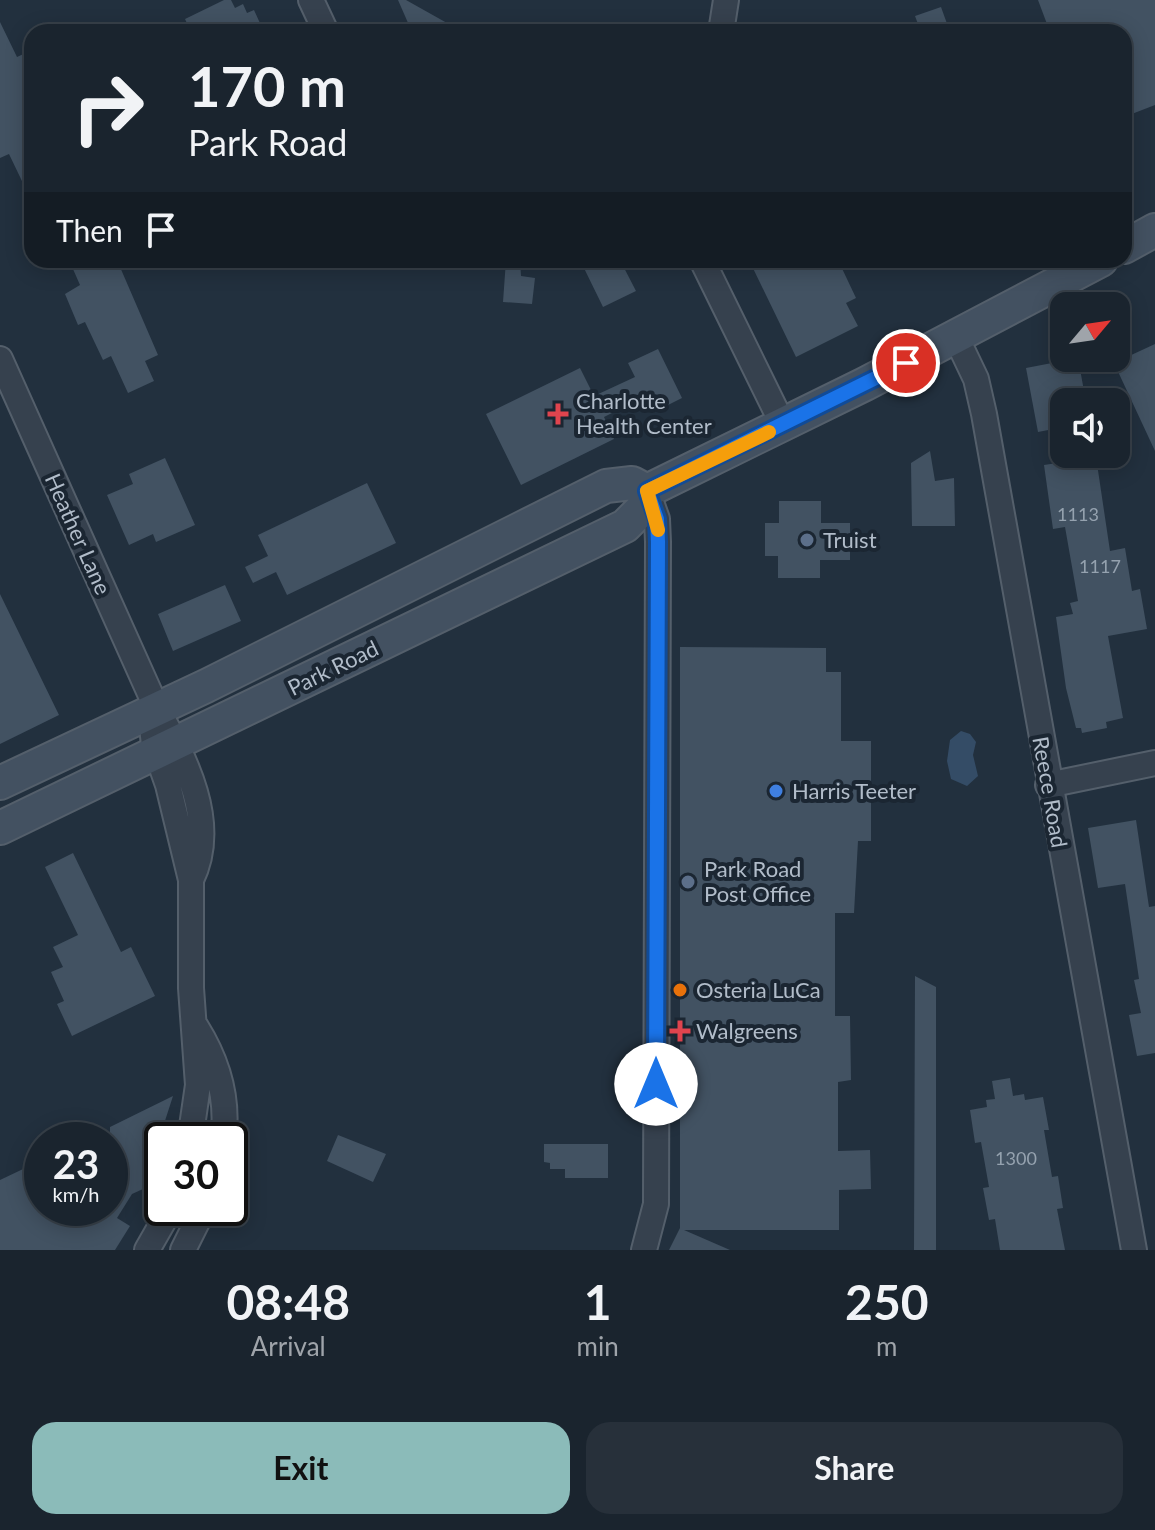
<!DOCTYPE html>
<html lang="en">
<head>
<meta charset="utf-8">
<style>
  :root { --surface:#1a242e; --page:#27303a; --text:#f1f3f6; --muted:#9fa4aa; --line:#38414a; --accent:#8bbbb9 }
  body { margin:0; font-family:Lato,sans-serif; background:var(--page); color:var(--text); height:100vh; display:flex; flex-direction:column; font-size:30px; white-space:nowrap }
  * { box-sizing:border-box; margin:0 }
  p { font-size:26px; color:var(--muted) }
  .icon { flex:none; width:44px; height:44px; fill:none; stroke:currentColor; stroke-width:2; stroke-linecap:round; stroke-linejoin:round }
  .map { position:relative; height:1250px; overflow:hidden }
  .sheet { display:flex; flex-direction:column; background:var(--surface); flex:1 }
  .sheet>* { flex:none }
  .banner { position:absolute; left:24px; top:24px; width:1108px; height:244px; border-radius:24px; box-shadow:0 4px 20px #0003,0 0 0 2px var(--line); background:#1a242e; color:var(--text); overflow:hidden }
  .needle { width:52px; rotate:61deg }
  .buttons { position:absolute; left:1050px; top:292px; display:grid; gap:16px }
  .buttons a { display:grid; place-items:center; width:80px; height:80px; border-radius:16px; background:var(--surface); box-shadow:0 4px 20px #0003,0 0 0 2px var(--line); font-size:40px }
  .speed { position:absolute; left:24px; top:1122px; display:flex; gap:16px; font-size:40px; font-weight:700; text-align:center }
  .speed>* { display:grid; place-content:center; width:104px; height:104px; border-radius:50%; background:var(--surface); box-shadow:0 4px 20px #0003,0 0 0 2px var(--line); line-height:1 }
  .speed small { font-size:20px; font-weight:400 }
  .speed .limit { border:4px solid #111; border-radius:12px; background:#fff; color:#111 }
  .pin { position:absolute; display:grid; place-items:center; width:68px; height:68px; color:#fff; margin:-34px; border:4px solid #fff; border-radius:50%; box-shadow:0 2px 8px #0007 }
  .me { position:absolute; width:88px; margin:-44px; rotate:0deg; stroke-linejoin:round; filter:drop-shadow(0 0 6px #0008) }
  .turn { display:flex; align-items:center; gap:28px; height:168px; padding:0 32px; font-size:36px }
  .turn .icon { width:104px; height:104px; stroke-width:2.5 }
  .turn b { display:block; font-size:56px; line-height:68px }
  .then { display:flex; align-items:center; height:76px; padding:0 32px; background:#0003; gap:16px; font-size:30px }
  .eta { display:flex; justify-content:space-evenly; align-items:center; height:136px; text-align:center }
  .eta b { font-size:48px; font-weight:700; line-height:56px }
  .cta { display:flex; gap:16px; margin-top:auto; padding:16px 32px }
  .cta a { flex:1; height:92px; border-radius:24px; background:var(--accent); color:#111; font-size:32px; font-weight:700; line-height:92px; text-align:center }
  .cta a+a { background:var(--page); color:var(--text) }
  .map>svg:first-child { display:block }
  .water { fill:#344c66 }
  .building { fill:#425262 }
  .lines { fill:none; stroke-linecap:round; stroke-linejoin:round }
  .minor-casing { stroke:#545f6b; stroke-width:28 }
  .secondary-casing { stroke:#545f6b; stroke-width:36 }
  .minor { stroke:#36414e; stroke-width:24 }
  .secondary { stroke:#435161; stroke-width:32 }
  .route-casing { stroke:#114b97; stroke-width:20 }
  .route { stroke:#1a73e8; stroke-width:14 }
  .slow { stroke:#f59e0b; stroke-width:14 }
  .health-dot { fill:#e0444e; stroke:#1b2632; stroke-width:3 }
  .service-dot { fill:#5c6f8a; stroke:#1b2632; stroke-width:3 }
  .shop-dot { fill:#3f7fe0; stroke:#1b2632; stroke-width:3 }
  .food-dot { fill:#e8710a; stroke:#1b2632; stroke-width:3 }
  .labels { text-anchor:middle; stroke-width:8; stroke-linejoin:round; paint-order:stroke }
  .number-label { font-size:18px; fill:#95a2af }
  .poi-label { font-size:22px; fill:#b1bcc9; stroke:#1b2632; text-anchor:start }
  .street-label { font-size:22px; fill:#b1bcc9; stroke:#1b2632 }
</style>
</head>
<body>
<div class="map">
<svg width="1155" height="1250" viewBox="0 0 1155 1250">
  <rect width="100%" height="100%" fill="#22303e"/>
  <path class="water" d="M961 731 970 734 976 742 973 755 978 776 967 786 951 779 947 761 950 740Z"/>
  <path class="building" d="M224 0H231L235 8 243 4 247 13 254 10 264 32H191L185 19Z
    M398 0H406L463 32H412Z
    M1038 0H1155V105L1124 117V32H1050Z
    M941 7 950 32H921L915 16Z
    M0 22 17 57 32 50V202L9 154 0 158Z
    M69 260H114L120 267 158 355 145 361 154 381 128 393 111 356 103 360 85 322 78 325 65 294 80 285Z
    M506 260H520L521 276 535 278 532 304 503 302Z
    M580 260H620L636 291 603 307Z
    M749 260H838L856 298 846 303 858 326 796 357Z
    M1155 344V451L1114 363Z
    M658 349 682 398 652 413 644 397 604 417 614 439 521 485 486 414 580 368 594 396 635 377 628 363Z
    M1078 358 1086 402H1064V427L1038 432 1026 368Z
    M930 451 935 481 954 478 955 526H912L911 463Z
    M1096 457 1110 551 1125 548 1132 591 1140 589 1147 629 1108 636 1123 718 1106 722 1107 728 1082 733 1081 728H1076L1066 688 1056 617 1073 614 1070 603 1078 601 1065 527 1053 529 1044 465Z
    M165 458 195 525 156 542 153 534 129 545 107 495 133 484 129 474Z
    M367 483 396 543 287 595 276 572 253 583 245 567 268 556 258 535Z
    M779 501H821V523H850V560H820V578H778V556H765V523H779Z
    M225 585 241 621 173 651 158 614Z
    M0 594 59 715 0 744Z
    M680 647 826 648V672H841V741H871V841H858L854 913H835V1016H850L851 1080 838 1082V1151L870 1150 871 1189 839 1190V1230H684L730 1250H669L680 1228Z
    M1136 820 1149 907 1155 906V1053L1137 1056 1129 1015 1141 1013 1134 980 1139 979 1125 884 1098 888 1088 828Z
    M73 853 121 952 131 947 155 996 72 1036 57 1004 64 1001 51 972 63 967 53 947 78 935 45 867Z
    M915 976 936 987V1250H914Z
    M1010 1078 1013 1096 1024 1094 1025 1100 1043 1097 1049 1130H1044L1052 1177 1058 1176 1063 1208 1057 1209 1065 1250H1000L995 1219 989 1220 983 1188 989 1187 981 1142 975 1143 970 1110 987 1107 986 1100 995 1099 992 1081Z
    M173 1096 143 1189 132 1194 117 1218 130 1226 115 1250H0V1180L42 1160V1208H110V1127Z
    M338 1135 386 1154 373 1182 327 1161Z
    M544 1144H608V1178H565V1169H550V1163L544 1162Z"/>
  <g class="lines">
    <defs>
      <path id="minor" d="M311 0 326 32
        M721 32 726 0
        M702 260 783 425
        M956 337 976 379 984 414 1134 1250
        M0 359 157 709
        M157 709C185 759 219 823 191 880L168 785 154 745 152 727Z
        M1048 785 1155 763
        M196 1027C218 1062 229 1099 223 1140
        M190 1140 198 1085 191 988V880
        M147 1250 171 1208
        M183 1250 204 1208
        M644 1250 656 1204 658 542 657 519 646 488"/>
      <path id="secondary" d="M1124 247 1155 230
        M647 491 865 384 1101 260
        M0 783 206 686 606 486 632 483 647 491
        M0 828 625 526 644 507 647 491"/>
    </defs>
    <use href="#minor" class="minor-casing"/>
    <use href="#secondary" class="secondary-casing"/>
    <use href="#minor" class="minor"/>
    <use href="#secondary" class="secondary"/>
  </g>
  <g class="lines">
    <defs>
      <path id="route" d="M656 1084 658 542 657 519 647 491 906 363"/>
    </defs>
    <use href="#route" class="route-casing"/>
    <use href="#route" class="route"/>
    <path class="slow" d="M658 530 647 491 769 432"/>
  </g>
  <g class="health-dot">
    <path d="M554 402h8v8h8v8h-8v8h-8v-8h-8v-8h8z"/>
    <path d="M676 1019h8v8h8v8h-8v8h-8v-8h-8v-8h8z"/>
  </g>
  <g class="service-dot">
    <circle cx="807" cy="540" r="8"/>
    <circle cx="688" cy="882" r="8"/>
  </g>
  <circle class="shop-dot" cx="776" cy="791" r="8"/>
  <circle class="food-dot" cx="680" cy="990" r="8"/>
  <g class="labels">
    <g class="number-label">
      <text x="1078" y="521">1113</text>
      <text x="1100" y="573">1117</text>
      <text x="1016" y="1165">1300</text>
    </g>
    <g class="poi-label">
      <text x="576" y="409">Charlotte<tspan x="576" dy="25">Health Center</tspan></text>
      <text x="823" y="548">Truist</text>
      <text x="792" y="799">Harris Teeter</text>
      <text x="704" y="877">Park Road<tspan x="704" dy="25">Post Office</tspan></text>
      <text x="696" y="998">Osteria LuCa</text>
      <text x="696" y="1039">Walgreens</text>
    </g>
    <g class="street-label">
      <text transform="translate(78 534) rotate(66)" y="8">Heather Lane</text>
      <text transform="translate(333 668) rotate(-26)" y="8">Park Road</text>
      <text transform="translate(1050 792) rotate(80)" y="8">Reece Road</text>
    </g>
  </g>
</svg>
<div class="buttons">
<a><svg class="needle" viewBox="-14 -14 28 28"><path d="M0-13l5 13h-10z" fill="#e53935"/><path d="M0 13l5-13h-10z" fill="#9fa4aa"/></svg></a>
<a><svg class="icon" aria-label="sound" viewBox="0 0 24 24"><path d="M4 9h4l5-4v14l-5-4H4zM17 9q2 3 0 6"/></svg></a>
</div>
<div class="speed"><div>23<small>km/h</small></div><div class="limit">30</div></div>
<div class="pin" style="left:906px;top:363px;background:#d93025"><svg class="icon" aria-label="arrive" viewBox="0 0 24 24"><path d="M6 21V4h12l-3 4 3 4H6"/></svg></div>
<svg class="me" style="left:656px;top:1084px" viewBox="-20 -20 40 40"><circle r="19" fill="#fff"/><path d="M0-13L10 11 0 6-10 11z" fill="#1a73e8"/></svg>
<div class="banner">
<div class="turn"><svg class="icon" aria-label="right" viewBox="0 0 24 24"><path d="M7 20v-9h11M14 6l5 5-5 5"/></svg><div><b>170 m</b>Park Road</div></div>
<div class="then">Then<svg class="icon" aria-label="arrive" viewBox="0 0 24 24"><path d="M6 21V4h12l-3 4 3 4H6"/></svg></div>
</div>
</div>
<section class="sheet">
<div class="eta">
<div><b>08:48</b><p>Arrival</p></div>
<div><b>1</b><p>min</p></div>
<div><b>250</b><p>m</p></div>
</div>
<div class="cta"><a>Exit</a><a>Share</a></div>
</section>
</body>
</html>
